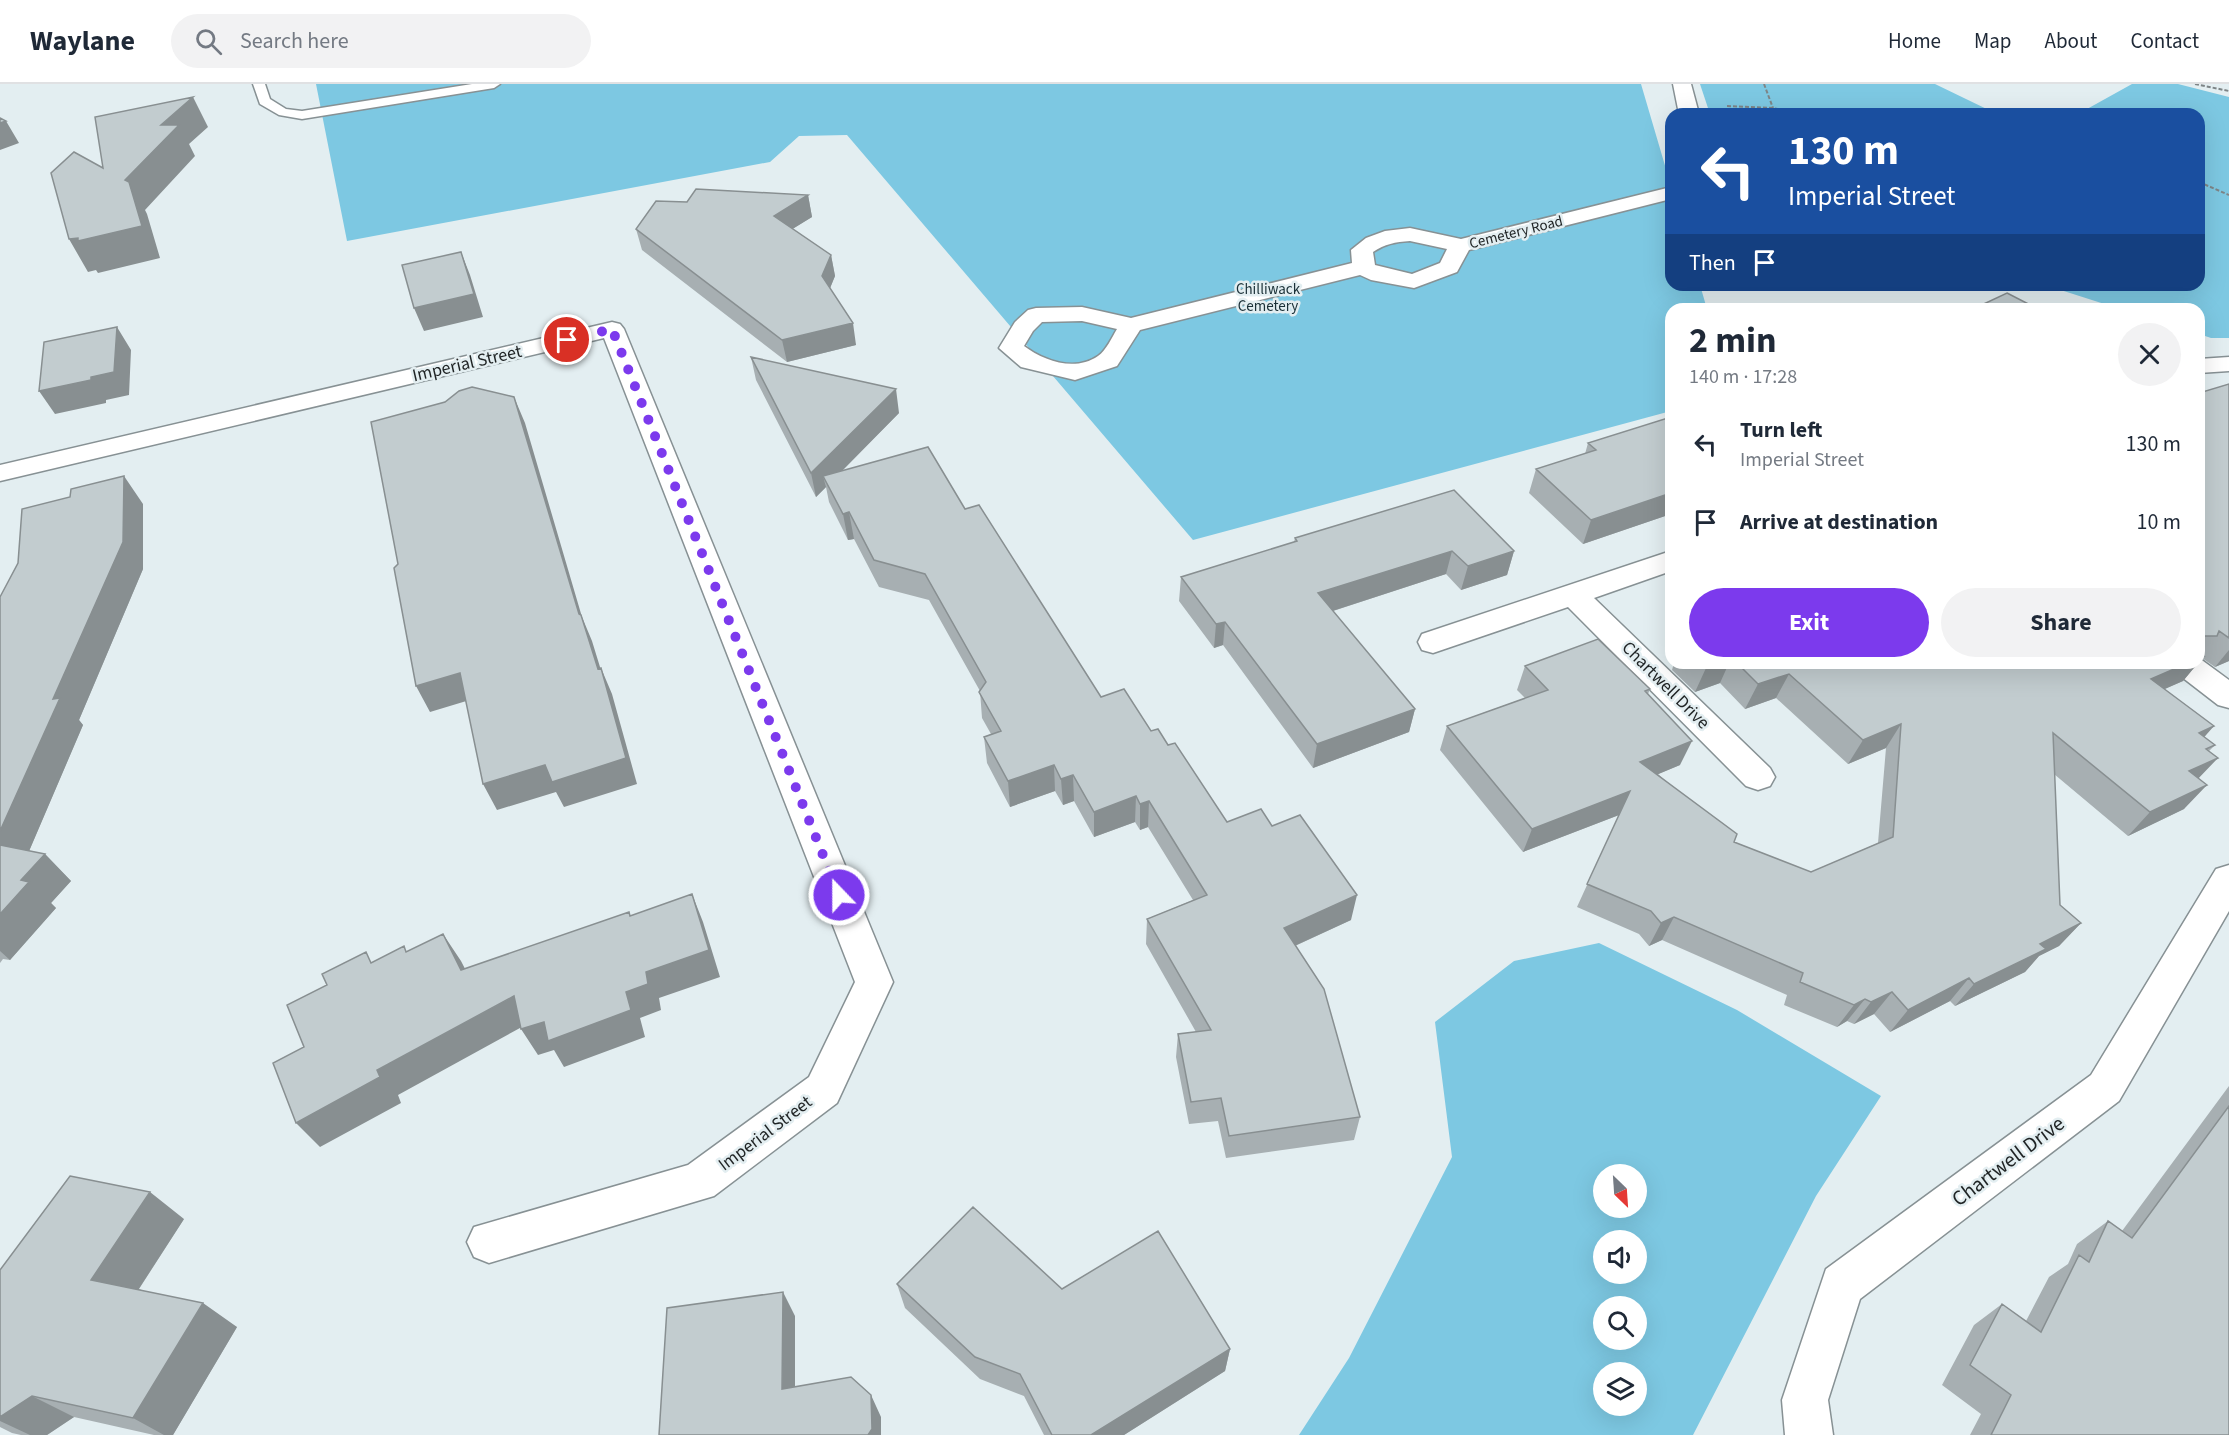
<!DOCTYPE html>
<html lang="en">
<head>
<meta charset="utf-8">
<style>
  :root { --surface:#fff; --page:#f2f2f3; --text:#1f2937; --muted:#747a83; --line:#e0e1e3; --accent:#7c3aed }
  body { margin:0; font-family:"Source Sans 3",sans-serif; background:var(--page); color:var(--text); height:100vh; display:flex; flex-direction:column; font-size:22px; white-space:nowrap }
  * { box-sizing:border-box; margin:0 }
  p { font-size:20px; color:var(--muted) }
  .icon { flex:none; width:33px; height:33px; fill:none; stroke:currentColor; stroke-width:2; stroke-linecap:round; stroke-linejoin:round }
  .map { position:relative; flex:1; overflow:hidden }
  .drawer { position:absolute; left:1665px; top:219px; width:540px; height:366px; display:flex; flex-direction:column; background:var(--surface); border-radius:18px; box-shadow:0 6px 24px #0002 }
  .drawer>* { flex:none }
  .guide { position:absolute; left:1665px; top:24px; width:540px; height:183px; border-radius:18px; box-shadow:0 6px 24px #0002; background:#1a4fa0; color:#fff; overflow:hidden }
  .needle { width:39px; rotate:155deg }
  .controls { position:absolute; left:1593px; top:1080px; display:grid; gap:12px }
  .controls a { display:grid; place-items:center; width:54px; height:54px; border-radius:50%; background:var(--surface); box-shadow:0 6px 24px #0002; font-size:30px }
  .pin { position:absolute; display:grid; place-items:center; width:51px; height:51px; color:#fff; margin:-26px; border:3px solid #fff; border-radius:50%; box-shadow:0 2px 6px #0007 }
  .me { position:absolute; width:66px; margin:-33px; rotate:338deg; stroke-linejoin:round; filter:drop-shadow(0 0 4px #0008) }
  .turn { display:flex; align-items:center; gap:21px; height:126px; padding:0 24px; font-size:27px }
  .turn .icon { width:78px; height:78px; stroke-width:2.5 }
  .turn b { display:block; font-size:42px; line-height:51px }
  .then { display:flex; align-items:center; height:57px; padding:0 24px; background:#0003; gap:12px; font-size:22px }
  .round { display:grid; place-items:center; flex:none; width:63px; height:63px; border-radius:32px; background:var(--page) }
  .summary { display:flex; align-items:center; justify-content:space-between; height:102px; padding:0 24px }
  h1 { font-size:36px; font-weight:700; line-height:45px }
  .cta { display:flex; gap:12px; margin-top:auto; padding:12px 24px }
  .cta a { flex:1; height:69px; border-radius:36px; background:var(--accent); color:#fff; font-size:24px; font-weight:700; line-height:69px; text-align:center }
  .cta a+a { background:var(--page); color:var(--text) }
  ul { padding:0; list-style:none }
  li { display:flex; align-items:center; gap:18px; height:78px; padding:0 24px }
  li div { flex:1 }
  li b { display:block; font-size:22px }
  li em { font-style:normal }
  header { display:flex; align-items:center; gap:36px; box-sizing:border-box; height:84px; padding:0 30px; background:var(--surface); border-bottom:2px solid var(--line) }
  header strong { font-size:28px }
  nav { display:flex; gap:33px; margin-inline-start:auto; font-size:21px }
  .search { width:420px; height:54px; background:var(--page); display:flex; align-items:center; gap:15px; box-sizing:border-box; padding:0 21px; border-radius:33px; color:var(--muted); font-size:22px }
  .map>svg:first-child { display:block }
  .green { fill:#7dc8e2; fill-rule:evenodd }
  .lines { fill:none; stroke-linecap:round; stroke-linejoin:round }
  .service-casing { stroke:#879194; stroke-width:3 }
  .minor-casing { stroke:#879194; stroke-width:3 }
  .path { stroke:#7e8587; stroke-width:2; stroke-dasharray:4 2; stroke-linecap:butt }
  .service { fill:#fff; fill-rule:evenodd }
  .minor { fill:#fff; fill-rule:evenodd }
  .wall { fill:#a7afb2 }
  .shaded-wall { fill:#888f91 }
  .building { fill:#c2cccf; stroke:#888f91; stroke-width:1.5 }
  .route { stroke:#7c3aed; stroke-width:10; stroke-dasharray:0 18 }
  .labels { text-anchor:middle; stroke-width:5; stroke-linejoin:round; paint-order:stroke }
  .far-street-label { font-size:15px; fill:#1f2324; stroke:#e3eef1 }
  .far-park-label { font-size:15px; fill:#1a3037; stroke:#e3eef1 }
  .street-label { font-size:18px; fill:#1f2324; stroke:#e3eef1 }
  .near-street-label { font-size:21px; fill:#1f2324; stroke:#e3eef1 }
</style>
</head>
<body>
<header>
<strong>Waylane</strong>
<div class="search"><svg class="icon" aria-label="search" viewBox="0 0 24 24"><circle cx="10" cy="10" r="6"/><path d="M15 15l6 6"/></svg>Search here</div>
<nav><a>Home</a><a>Map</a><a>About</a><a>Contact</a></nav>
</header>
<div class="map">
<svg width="2229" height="1351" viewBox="0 0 2229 1351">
  <rect width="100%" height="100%" fill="#e3eef1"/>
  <path class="green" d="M316 0H1641L1671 102V201H1700L1707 225H1671V327L1193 456 847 51 799 52 770 78 347 157Z
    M1700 0H1935L1997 30H1710Z
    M2132 0H2178L2229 13V254H2211L2199 250V225H2120L2045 201H2199V30H2078Z
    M1599 859 1737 926 1881 1012 1816 1112 1693 1351H1299L1349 1274 1452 1073 1435 938 1514 877ZM1604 1090H1636V1124H1604ZM1604 1156H1636V1190H1604ZM1604 1222H1636V1256H1604ZM1604 1288H1636V1322H1604Z"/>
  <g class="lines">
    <defs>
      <path id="service" d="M253 0H265L270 15 286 25 302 27 472 0H500L494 4 302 35 279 31 260 20Z"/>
      <path id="minor" d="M1673 0H1691L1699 30H1679Z
        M1671 103V115L1469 166 1457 188 1414 204 1371 196 1360 191 1140 246 1117 282 1075 296 1021 283 999 264 1015 238 1028 226 1036 224 1082 223 1131 234 1352 179 1351 166 1366 154 1385 147 1410 144 1461 155ZM1410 157 1447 165 1440 179 1412 190 1375 181 1373 168C1385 160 1395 158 1410 157ZM1082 237 1117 245C1112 253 1106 267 1098 272 1075 288 1044 277 1024 262L1033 247 1042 238Z
        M612 238 620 240 624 245 893 898 837 1019 714 1112 489 1179 474 1173 467 1158 474 1143 688 1081 809 993 855 898 604 254 0 397V381Z
        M2229 273V287L2199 289V275Z
        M1671 467V487L1594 514 1770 684 1775 693 1770 702 1758 706 1746 702 1568 523 1433 569 1422 566 1418 558 1422 550Z
        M2199 574 2229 596V624L2218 621 2174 587 2170 579H2199Z
        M2229 781V827L2119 1017 1860 1215 1828 1316 1833 1351H1785L1782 1316 1826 1185 2091 991 2216 785Z"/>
    </defs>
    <use href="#service" class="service-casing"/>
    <use href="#minor" class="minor-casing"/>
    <path class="path" d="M1764 0 1773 24
      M2195 0 2229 7
      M1727 22 1773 24 1804 30
      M2199 98 2229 111"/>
    <use href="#service" class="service"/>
    <use href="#minor" class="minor"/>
  </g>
  <path class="wall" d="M808 111 812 133 792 145 831 171 835 192 830 204 856 261 787 278 642 166 636 145 687 118Z
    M751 273 899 329 842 387 965 425 1101 613 1151 647 1168 661 1227 738 1272 742 1351 836 1295 862 1360 1033 1354 1056 1226 1074 1218 1037 1189 1040 1176 973 1178 950 1196 948 1146 860 1147 835 1193 816 1148 743 1140 746 1135 738 1094 753 1074 717 1063 721 1055 707 1010 723 987 679 984 653 991 650 982 634 980 607 929 516 879 503 854 455 848 456 829 418 826 403 816 413 756 296Z
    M2229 300V577L2215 583 2202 574 2199 578V309Z
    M1671 333V430L1583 460 1529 409 1536 385 1585 370 1588 359Z
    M143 420V485L79 636 83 641 29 767 45 770 71 797 51 819 56 824 10 876 3 875 0 879V513L18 479Z
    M1295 454 1514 467 1507 491 1461 506 1446 490 1333 527 1415 625 1409 648 1313 684 1223 561 1214 564 1179 517 1181 493 1294 458Z
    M1674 579H2198L2183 597 2164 605 2204 653 2215 661 2209 667 2198 695 2184 725 2128 752 2054 690 2060 821 2081 839 2059 862 2039 872 2025 888 1955 922 1950 917 1890 948 1874 930 1854 940 1847 937 1837 943 1784 921 1787 911 1662 856 1649 862 1639 850 1577 823 1619 731 1523 768 1440 666 1447 642 1525 614 1517 606 1525 582 1650 605 1648 610 1680 681 1658 690 1734 758 1811 788 1878 759 1886 664 1848 680 1776 614 1745 625 1720 599 1695 608 1672 586Z
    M2229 1002V1351H1970L1981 1330 1942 1301 1974 1241 2002 1220 2026 1237 2049 1193 2068 1180 2077 1160 2108 1137 2122 1147Z
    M184 1135 139 1205 237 1243 173 1351H154L74 1333 47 1351H21L12 1349 0 1343V1186Z
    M897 1200 1062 1205 1230 1265 1225 1287 1124 1351H1044L1024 1312 980 1295 905 1224Z"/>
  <path class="shaded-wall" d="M193 13 208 43 189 60 195 72 145 126 147 130 160 174 98 189 96 186 88 188 69 155 78 154 125 96 161 41Z
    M6 37 19 59 0 66V39Z
    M808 111 812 133 778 154 774 132Z
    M461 168 470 191 483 233 424 247 414 224Z
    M831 171 835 192 826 214 822 192Z
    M853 239 856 261 787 278 782 256Z
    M117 243 131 266 129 311 106 316V319L55 330 39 307 91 293Z
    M896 305 899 329 828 401 823 392 826 403 816 413 811 389Z
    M514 313 525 339 582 533 592 557 608 609 601 584 612 610 637 700 564 723 556 708 497 726 483 700 579 530Z
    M124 392 143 420V485L79 636 83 641 21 786 0 766V747L53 615Z
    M1671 409V430L1583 460 1591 436Z
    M849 428 854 455 848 456 843 430Z
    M1452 467 1446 490 1314 533 1318 509Z
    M1514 467 1507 491 1461 506 1468 482Z
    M1225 538 1223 561 1214 564 1216 540Z
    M2229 566V577L2215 583Z
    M1719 579H1729L1720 599 1695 608 1706 584Z
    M2188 579H2198L2183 597 2131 620 2151 595Z
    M460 589 473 615 430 628 416 602Z
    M1789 590 1776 614 1745 625 1758 600Z
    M1415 625 1409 648 1313 684 1317 660Z
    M1901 640 1886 664 1848 680 1863 656Z
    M2214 642 2192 667 2199 649Z
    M1692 657 1680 681 1630 702 1640 678Z
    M2218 674 2195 698 2189 687Z
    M1054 681 1055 707 1010 723 1008 697Z
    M1073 691 1074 717 1063 721 1061 695Z
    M2207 701 2184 725 2128 752 2150 728Z
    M1630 707 1619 731 1523 768 1532 745Z
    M1136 712 1135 738 1094 753V728Z
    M1149 717 1148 743 1140 746V720Z
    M45 770 71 797 51 819 56 824 10 876 0 867V830L21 796Z
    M692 810 703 838 720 893 659 914 661 926 640 934 645 953 564 983 554 966 538 971 521 945 626 908Z
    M1357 811 1351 836 1279 869 1284 844Z
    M1674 833 1662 856 1649 862 1661 839Z
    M2081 839 2059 862 2039 872 2025 888 1955 922 1974 900 2040 860Z
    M443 850 461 877 479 912 461 886Z
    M1969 894 1950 917 1890 948 1908 926Z
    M1892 908 1874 930 1854 940 1871 918Z
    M514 912 531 938 398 1011 401 1019 320 1063 296 1039 377 986Z
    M1865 915 1847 937 1837 943 1854 921Z
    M150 1108 184 1135 129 1220 91 1196Z
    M783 1208 795 1232V1326L782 1305Z
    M203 1219 237 1243 173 1351H164L133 1334Z
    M1230 1265 1225 1287 1124 1351H1091Z
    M871 1311 881 1333V1351H868Z
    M32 1312 74 1333 47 1351H30L0 1337V1333Z"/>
  <path class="building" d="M193 13 161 41H179L125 96 129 98 142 142 78 157V154L69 155 51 89 74 68 103 84 95 33Z
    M0 34 6 37 0 39Z
    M696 105 808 111 774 132 831 171 822 192 853 239 782 256 636 145 656 117 687 118Z
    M461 168 474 210 414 224 402 181Z
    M2007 209 2038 225H1973Z
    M117 243 114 288 91 293V296L39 307 44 258Z
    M751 273 896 305 811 389Z
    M2229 300V554L2219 547 2217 552H2199V309Z
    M472 303 514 313 579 530 581 531 598 585 601 584 626 674 552 698 545 681 483 700 460 589 416 602 394 484 398 480 371 338 445 318 459 307Z
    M1671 333V409L1591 436 1536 385 1596 366 1588 359Z
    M928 363 965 425 979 421 1101 613 1124 605 1151 647 1158 645 1168 661 1175 659 1227 738 1261 725 1272 742 1300 731 1357 811 1284 844 1324 905 1360 1033 1229 1052 1221 1014 1191 1018 1178 950 1211 946 1147 835 1207 811 1149 717 1140 720 1136 712 1094 728 1073 691 1061 695 1054 681 1008 697 984 653 1001 647 979 608 986 598 925 490 874 476 849 428 843 430 823 392Z
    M124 392 123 458 53 615 60 614 0 747V513L18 479 22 425 70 413 71 405Z
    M1454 406 1514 467 1468 482 1452 467 1318 509 1415 625 1317 660 1225 538 1216 540 1181 493 1297 457 1295 454Z
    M1598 555 1650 605 1645 607 1692 657 1640 678 1737 750 1734 758 1811 788 1893 753 1901 640 1863 656 1789 590 1758 600 1737 579H2188L2151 595 2214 642 2199 649 2215 661 2206 665 2218 674 2189 687 2207 701 2150 728 2053 649 2060 821 2081 839 2040 860 2046 865 1974 900 1969 894 1908 926 1892 908 1871 918 1865 915 1854 921 1800 898 1803 889 1674 833 1661 839 1651 827 1587 800 1630 707 1532 745 1447 642 1548 606 1525 582Z
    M2199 569 2204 572 2199 574Z
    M1701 579H1719L1706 584Z
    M0 761 45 770 21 796 29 798 0 830Z
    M692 810 709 866 646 888 648 900 626 908 631 926 548 957 544 938 521 945 514 912 377 986 380 993 296 1039 273 979 304 963 287 921 327 901 322 890 366 868 371 879 404 862 406 868 443 850 461 886 629 828 630 832Z
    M2229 1022V1351H1991L2011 1311 1970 1281 2002 1220 2041 1248 2079 1171 2089 1178 2108 1137 2132 1154Z
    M70 1092 150 1108 91 1196 203 1219 133 1334 32 1312 0 1333V1186Z
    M973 1123 1062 1205 1158 1147 1230 1265 1091 1351H1052L1020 1290 975 1273 897 1200Z
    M783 1208 782 1305 851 1293 871 1311 872 1345 868 1351H659L667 1224Z"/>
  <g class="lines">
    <path class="route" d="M567 256 612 245 839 811"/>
  </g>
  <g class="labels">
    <g class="far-street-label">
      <text transform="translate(1516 148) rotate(-14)" y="5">Cemetery Road</text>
    </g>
    <g class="far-park-label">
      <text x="1268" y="210">Chilliwack<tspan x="1268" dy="17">Cemetery</tspan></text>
    </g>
    <g class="street-label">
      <text transform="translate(467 279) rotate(-13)" y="6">Imperial Street</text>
      <text transform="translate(1666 601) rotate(45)" y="6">Chartwell Drive</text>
      <text transform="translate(765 1049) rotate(-37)" y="6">Imperial Street</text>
    </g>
    <g class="near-street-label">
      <text transform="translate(2008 1077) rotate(-37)" y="7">Chartwell Drive</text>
    </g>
  </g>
</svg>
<div class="controls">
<a><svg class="needle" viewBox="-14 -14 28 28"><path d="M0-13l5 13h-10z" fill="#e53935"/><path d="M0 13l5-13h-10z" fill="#747a83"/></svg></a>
<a><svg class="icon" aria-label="sound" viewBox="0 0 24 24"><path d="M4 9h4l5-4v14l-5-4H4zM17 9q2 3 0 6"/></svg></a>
<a><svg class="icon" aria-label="search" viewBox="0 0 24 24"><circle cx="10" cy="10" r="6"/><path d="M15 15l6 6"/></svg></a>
<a><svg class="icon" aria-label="layers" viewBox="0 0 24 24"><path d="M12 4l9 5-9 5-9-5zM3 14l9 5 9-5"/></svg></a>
</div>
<div class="pin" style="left:567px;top:256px;background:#d93025"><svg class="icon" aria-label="arrive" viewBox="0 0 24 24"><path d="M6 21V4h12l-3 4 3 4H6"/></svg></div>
<svg class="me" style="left:839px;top:811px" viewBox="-20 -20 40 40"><circle r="17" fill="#7c3aed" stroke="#fff" stroke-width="3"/><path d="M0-11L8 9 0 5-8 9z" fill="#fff"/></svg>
<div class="guide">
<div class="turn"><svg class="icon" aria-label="left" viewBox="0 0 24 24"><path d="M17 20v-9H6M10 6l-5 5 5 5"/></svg><div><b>130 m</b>Imperial Street</div></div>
<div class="then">Then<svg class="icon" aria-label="arrive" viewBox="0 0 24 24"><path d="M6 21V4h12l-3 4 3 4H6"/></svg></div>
</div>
<section class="drawer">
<div class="summary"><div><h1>2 min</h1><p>140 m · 17:28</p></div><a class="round"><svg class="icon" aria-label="close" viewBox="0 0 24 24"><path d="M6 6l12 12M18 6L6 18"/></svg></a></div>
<ul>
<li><svg class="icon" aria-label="left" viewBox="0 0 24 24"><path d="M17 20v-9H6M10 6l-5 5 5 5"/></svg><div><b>Turn left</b><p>Imperial Street</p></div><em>130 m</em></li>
<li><svg class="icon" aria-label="arrive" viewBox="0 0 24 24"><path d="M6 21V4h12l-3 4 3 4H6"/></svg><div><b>Arrive at destination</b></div><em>10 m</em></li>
</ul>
<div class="cta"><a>Exit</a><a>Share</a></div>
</section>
</div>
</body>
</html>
